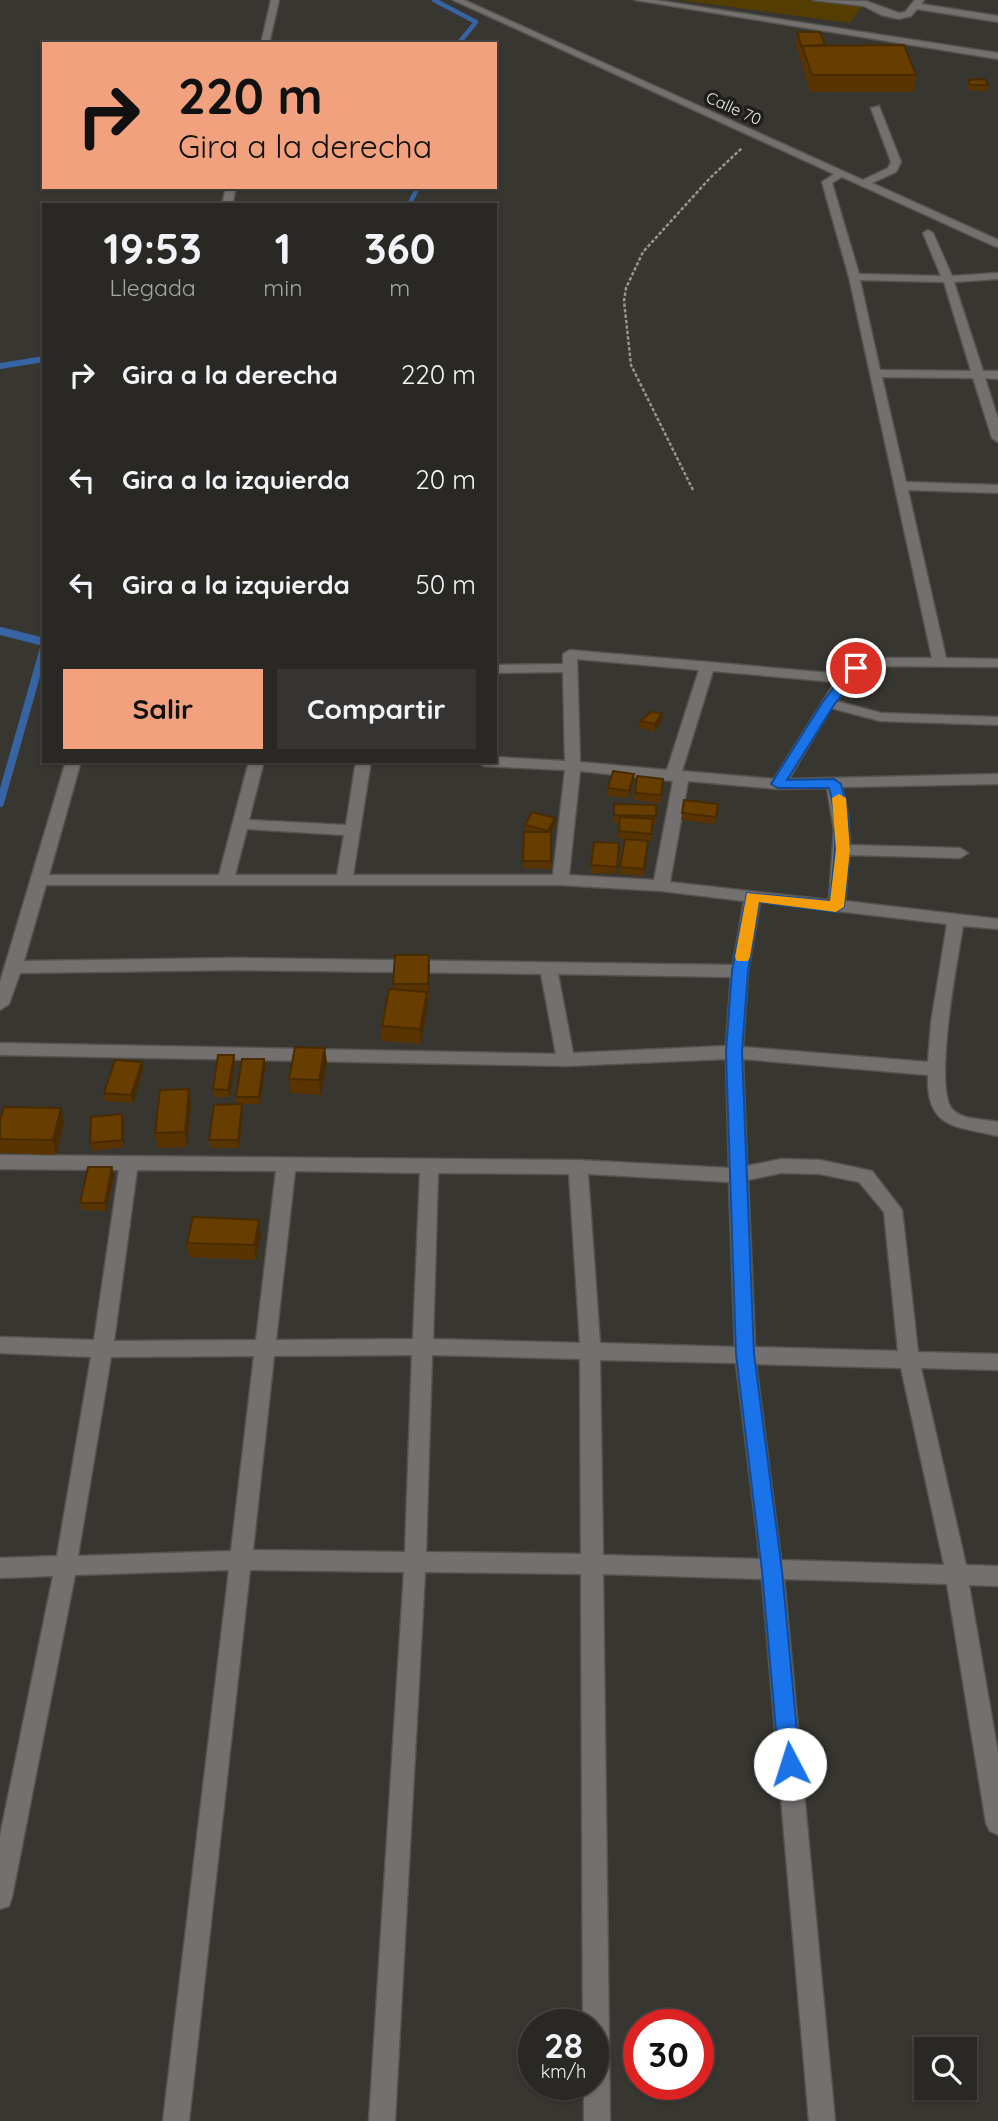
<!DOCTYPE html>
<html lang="es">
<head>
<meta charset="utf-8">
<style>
  :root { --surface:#2a2825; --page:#363432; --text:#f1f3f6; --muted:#a5a6a7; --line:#464442; --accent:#f1a17d }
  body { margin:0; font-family:Quicksand,sans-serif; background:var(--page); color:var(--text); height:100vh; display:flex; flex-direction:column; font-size:26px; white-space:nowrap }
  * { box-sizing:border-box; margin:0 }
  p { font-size:23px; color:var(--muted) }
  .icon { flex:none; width:38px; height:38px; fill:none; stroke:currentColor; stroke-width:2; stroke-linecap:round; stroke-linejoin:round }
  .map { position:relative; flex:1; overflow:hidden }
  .drawer { position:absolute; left:42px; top:203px; width:455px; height:560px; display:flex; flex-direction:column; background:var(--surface); border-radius:0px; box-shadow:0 2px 5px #0004,0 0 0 2px var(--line) }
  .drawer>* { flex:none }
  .guide { position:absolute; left:42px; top:42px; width:455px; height:147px; border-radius:0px; box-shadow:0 2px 5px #0004,0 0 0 2px var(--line); background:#f1a17d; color:#111; overflow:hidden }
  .tools { position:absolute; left:914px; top:2037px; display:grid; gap:14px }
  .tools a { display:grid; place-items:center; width:63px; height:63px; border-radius:0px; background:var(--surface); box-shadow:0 2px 5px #0004,0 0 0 2px var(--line); font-size:35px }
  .speed { position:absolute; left:518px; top:2009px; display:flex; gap:14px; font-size:35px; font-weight:700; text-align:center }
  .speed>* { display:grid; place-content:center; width:91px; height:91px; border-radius:50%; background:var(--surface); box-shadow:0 2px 5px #0004,0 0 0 2px var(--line); line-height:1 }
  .speed small { font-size:18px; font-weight:400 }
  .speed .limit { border:10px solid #d22; background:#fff; color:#111 }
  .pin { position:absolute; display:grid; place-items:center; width:60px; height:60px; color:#fff; margin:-30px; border:4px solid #fff; border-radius:50%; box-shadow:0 2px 7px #0007 }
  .me { position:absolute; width:77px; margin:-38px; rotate:355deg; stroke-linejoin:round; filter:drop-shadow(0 0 5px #0008) }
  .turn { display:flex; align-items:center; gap:24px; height:147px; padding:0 21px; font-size:32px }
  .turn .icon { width:91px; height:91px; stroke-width:2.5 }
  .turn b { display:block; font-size:49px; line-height:60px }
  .eta { display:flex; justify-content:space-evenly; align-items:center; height:119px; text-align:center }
  .eta b { font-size:42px; font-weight:700; line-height:49px }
  .action { display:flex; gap:14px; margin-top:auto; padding:14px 21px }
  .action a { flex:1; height:80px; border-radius:0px; background:var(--accent); color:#111; font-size:28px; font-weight:700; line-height:80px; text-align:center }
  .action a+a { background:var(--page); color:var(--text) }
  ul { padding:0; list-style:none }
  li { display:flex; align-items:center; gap:21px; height:105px; padding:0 21px }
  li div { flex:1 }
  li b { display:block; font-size:26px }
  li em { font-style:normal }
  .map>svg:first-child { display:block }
  .green { fill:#543d00 }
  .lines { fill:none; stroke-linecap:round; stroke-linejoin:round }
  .stream-far2 { stroke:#3764a2; stroke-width:4.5 }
  .stream-far1 { stroke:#3764a2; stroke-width:6 }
  .stream { stroke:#3764a2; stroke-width:8 }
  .minor-casing { stroke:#55534f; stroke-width:3 }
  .path { stroke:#979591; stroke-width:2.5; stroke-dasharray:3.5 2; stroke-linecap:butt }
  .minor { fill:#73706f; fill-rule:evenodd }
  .wall { fill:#593400 }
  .shaded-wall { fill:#492b00 }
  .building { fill:#683d00; stroke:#492b00; stroke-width:2 }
  .route { fill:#1a73e8; stroke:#114b97; stroke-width:2 }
  .slow { fill:#f59e0b }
  .labels { text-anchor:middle; stroke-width:7; stroke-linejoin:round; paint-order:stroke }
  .far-street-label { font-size:16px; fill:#eeedea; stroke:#1f1e1b }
</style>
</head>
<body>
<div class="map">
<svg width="998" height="2121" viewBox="0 0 998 2121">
  <rect width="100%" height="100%" fill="#383631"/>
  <path class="green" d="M679 0H867L850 23Z"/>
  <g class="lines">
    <path class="stream-far2" d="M434 0 476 22 458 44
      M409 205 418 187"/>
    <path class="stream-far1" d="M0 366 44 359"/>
    <path class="stream" d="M0 631 44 642
      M0 803 44 648"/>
    <defs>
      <path id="minor" d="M271 0H279L269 44H261Z
        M453 0H464L863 180 888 168 891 162 871 108 879 106 901 162 896 172 872 183 998 240V247L994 246 842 177 832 183 859 274 941 276 923 233 928 230 933 233 952 276 998 273V279L954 282 983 371H998V379L985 378 998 419V442L992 438 973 378 882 377 906 482 998 485V493L908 490 946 658 998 659V667L868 666 836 701 881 713 998 717V725L880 721 831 708 789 779 998 774V784L842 787 848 815 850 845 960 848 968 853 960 858 849 855 845 901 998 919V929L963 926C958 957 933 1086 952 1109 961 1120 985 1119 998 1122V1136C956 1126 926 1129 928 1075L743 1059 747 1166 781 1159 820 1160 872 1171 902 1210 918 1352 998 1354V1370L921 1368 966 1565 998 1566V1586L969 1585 998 1753V1835L990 1831 986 1823 947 1584 784 1579 835 2121H809L762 1579 603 1574 610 2121H584V2084H593V2025H583L581 1574 425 1572 395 2121H369L404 1572 250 1570 189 2121H163L229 1570 75 1575 12 1897 9 1906 0 1909V1836L53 1576 0 1578V1558L57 1556 91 1357 0 1353V1337L94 1340 119 1170 0 1169V1155L578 1160 729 1168 726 1059 566 1066 0 1055V1043L556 1054 541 974 235 970 20 973 9 1004 0 1010V982L66 761H81L49 875H219L249 761H264L249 820 346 825 356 761H371L353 875H553L565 770 484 766 477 761H495V757L565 761 563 672 495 673V665L563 664V654L570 650 842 674 865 658H932L849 277 822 182 834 174ZM860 280 944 282 971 371 880 370ZM577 659 699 670 667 770 580 762ZM713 671 835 682 774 779 682 771ZM580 771 673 781 654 880 569 875ZM688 781 778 789 827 788 834 830 829 900 670 882ZM247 829 344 835 337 875H235ZM46 885H560L661 891 744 901 733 965 235 958 24 961ZM760 902 947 924 931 1023 928 1062 743 1047 748 971ZM558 974 731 977 726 1046 573 1053ZM137 1170 276 1171 256 1340 114 1341ZM295 1171 420 1173 413 1339 276 1340ZM438 1173 569 1174 580 1343 433 1339ZM781 1173 820 1174 859 1182 884 1212 898 1351 755 1347 748 1180ZM588 1174 729 1182 735 1347 600 1343ZM412 1355 405 1552 253 1550 274 1356ZM432 1355 580 1359 581 1554 426 1552ZM254 1356 231 1551 78 1556 111 1357ZM600 1360 736 1363 760 1559 603 1555ZM756 1364 901 1368 944 1565 781 1560Z
        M635 0H655L998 53V59Z
        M813 0 866 1 899 13 905 12 915 0H924L921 4 998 16V22L917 9 911 16 899 19 881 15 864 6Z
        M226 187H236L232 205H222Z"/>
    </defs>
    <use href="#minor" class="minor-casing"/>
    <path class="path" d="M693 490 631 365 624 301 626 288 643 252 710 178 742 148"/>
    <use href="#minor" class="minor"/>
  </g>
  <path class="wall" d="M797 32 825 45 916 75 914 92H810L796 44Z
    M968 80 988 85 987 91H970L967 85Z
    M662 713V721L655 732 640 728V721Z
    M663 779 660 803 634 800 635 793Z
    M633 781 629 798 608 796V788Z
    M614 804 656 805V824H653L651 841H648L644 876 620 874 625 839 618 838 620 823H613Z
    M717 812 715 824 681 820 682 813Z
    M525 825H555L551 832V869L523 868Z
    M619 843 616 874 591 873V865Z
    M429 955V999H427L428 1006 421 1044 382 1041V1026L394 989 393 984Z
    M234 1055 235 1062 230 1097H214L213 1089Z
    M264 1059 265 1067 260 1104H242L243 1111 239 1148H211L209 1140 237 1104 236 1097Z
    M327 1062 321 1095 290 1093 289 1079Z
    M143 1070 133 1103 105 1101 104 1093Z
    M191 1103 187 1147 158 1148 155 1133Z
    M122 1114 124 1121V1147L92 1151 90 1143Z
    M0 1120 64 1123 56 1155 0 1153Z
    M114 1175 106 1211 82 1210 80 1203Z
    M261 1234 256 1260 189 1257 187 1243Z"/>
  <path class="shaded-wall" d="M662 713V721L655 732V724Z
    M634 774 633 781 629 798V791Z
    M555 818V825L548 838V831Z
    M429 955 430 970 429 999 428 984Z
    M427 992 428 1006 421 1044 420 1029Z
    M325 1048 327 1062 321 1095 319 1080Z
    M234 1055 235 1062 230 1097 228 1090Z
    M264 1059 265 1067 260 1104 259 1097Z
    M142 1062 143 1070 133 1103 131 1095Z
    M189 1089 191 1103 187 1147 185 1132Z
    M242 1104 243 1111 239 1148 238 1140Z
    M61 1108 64 1123 56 1155 53 1140Z
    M122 1114 124 1121V1147L122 1140Z
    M112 1167 114 1175 106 1211 105 1203Z
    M259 1220 261 1234 256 1260 254 1245Z"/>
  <path class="building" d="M797 32H820L825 45 802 46V48Z
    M904 45 916 75H812L802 46Z
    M985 79 988 85H971L968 80Z
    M651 712 662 713 655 724 640 721Z
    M613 771 634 774 629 791 608 788Z
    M637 776 663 779 661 795 635 793Z
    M684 800 718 804 716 817 682 813Z
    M614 804 656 805V816L614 815Z
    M532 812 555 818 548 831 525 825Z
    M620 817 653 819 651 834 619 831Z
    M524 832H551V861H523Z
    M625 839 648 841 644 869 620 867Z
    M594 842 619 843 617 867 591 865Z
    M395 955H429L428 984H393Z
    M389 989 427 992 420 1029 382 1026Z
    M295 1047 325 1048 319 1080 289 1079Z
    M218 1055H234L228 1090 213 1089Z
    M242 1059H264L259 1097H236Z
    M115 1060 142 1062 131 1095 104 1093Z
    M189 1089 185 1132 155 1133 160 1090Z
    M242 1104 238 1140H209L214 1105Z
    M4 1107 61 1108 53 1140 0 1139V1120Z
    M122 1114V1140L90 1143 91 1117Z
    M88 1167H112L105 1203H80Z
    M193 1217 259 1220 254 1245 187 1243Z"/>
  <path class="route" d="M856 664 862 668 834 705 787 780 834 779 841 784C854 824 849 865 844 907L836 912 759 902 748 971 742 1052 754 1354 782 1571 800 1764 797 1771 790 1774 782 1771 779 1764 762 1571 736 1354 726 1052 732 971 747 893 830 901C834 863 840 825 829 788H778L771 784 822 703 851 665Z"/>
  <path class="slow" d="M839 794 846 798 850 850 844 907 836 912 759 902 750 957 748 961H737L735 957 747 893 830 901 836 850 832 798Z"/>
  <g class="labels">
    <g class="far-street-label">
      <text transform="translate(734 108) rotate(24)" y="6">Calle 70</text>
    </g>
  </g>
</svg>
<div class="tools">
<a><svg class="icon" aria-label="search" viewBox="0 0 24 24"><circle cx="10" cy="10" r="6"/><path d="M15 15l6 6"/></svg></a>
</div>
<div class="speed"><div>28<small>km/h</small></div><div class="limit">30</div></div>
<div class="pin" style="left:856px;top:668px;background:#d93025"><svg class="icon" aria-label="arrive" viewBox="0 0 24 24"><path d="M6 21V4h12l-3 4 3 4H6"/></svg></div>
<svg class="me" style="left:790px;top:1764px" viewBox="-20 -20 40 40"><circle r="19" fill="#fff"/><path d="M0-13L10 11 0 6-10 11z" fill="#1a73e8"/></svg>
<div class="guide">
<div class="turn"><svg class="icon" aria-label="right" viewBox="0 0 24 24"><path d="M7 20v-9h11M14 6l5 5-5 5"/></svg><div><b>220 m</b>Gira a la derecha</div></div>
</div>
<section class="drawer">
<div class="eta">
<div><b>19:53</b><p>Llegada</p></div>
<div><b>1</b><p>min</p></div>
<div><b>360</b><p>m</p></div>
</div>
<ul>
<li><svg class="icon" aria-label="right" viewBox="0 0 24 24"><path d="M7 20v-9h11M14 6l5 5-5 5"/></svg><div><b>Gira a la derecha</b></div><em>220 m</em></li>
<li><svg class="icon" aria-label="left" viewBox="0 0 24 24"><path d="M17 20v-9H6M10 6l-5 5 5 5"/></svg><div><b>Gira a la izquierda</b></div><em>20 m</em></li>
<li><svg class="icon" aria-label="left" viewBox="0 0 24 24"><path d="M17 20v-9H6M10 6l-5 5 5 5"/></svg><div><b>Gira a la izquierda</b></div><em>50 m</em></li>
</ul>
<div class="action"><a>Salir</a><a>Compartir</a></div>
</section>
</div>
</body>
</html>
